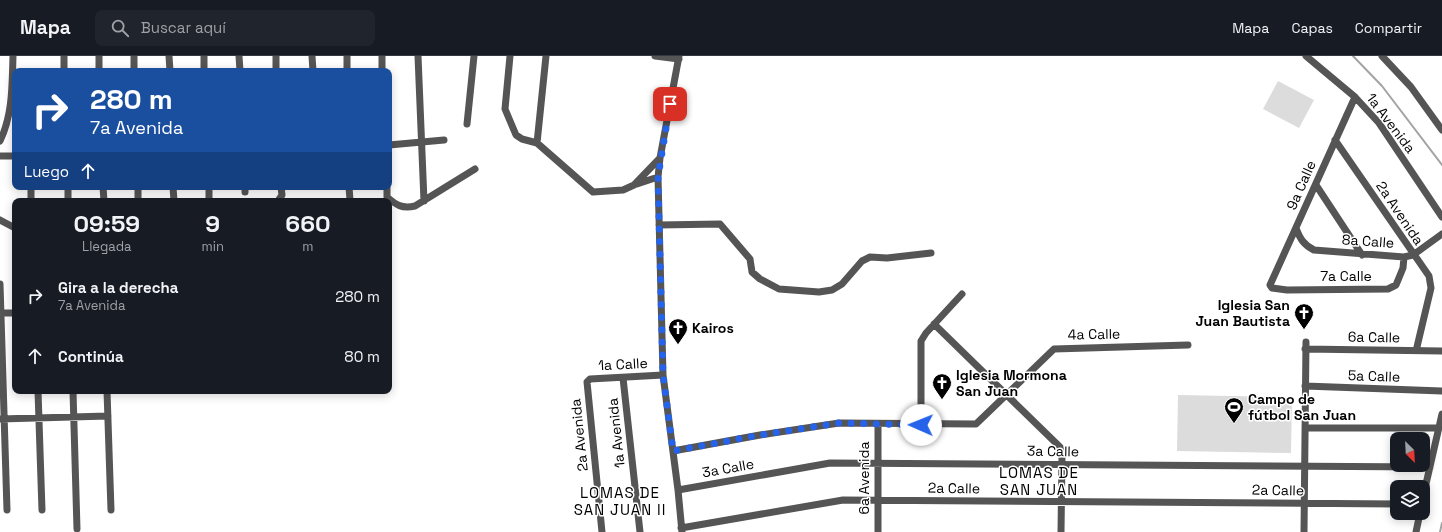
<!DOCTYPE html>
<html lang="es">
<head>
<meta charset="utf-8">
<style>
  :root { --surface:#171b24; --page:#20242c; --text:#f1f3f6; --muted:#9ea1a6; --line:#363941 }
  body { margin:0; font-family:"Space Grotesk",sans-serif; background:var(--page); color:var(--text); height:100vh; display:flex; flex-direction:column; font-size:15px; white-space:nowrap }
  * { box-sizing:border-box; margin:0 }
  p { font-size:13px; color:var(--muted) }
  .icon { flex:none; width:22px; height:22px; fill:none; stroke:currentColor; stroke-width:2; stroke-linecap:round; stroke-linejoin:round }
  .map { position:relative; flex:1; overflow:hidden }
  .side { position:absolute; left:12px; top:142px; width:380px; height:196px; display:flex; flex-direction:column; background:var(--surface); border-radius:8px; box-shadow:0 2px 10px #0003 }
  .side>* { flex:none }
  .hud { position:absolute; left:12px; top:12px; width:380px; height:122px; border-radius:8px; box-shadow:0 2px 10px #0003; background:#1a4fa0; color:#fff; overflow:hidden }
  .needle { width:26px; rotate:156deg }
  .fabs { position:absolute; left:1390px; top:376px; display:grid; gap:8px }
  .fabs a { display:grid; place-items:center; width:40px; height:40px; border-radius:8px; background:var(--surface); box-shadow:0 2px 10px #0003; font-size:20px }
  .pin { position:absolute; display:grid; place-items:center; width:34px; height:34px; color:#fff; margin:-17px; border-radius:8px; box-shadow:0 2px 6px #0006 }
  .me { position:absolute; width:44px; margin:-22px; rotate:271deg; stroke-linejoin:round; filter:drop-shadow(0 0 3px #0008) }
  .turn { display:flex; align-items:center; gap:14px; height:84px; padding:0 12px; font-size:18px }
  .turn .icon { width:52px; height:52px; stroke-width:2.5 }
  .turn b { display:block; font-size:28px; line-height:34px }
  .then { display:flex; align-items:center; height:38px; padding:0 12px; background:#0003; gap:8px; font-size:15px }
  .eta { display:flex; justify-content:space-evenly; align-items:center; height:68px; text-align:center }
  .eta b { font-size:24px; font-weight:700; line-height:28px }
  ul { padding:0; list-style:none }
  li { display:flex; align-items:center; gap:12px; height:60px; padding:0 12px }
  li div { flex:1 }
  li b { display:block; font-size:15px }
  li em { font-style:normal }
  header { display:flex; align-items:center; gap:24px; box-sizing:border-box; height:56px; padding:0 20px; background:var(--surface); border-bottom:1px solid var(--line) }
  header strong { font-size:19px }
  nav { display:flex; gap:22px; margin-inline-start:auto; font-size:14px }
  .search { width:280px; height:36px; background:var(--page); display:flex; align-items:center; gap:10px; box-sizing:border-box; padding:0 14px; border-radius:8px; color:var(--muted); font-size:15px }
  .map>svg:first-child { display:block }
  .green { fill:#dcdcdc }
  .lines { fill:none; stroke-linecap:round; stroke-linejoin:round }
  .stream { stroke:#a3a3a3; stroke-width:2 }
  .street { stroke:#555; stroke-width:7 }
  .route { stroke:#2563eb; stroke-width:7; stroke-dasharray:0 12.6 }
  .labels { text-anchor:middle; stroke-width:3; stroke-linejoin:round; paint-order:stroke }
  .street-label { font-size:14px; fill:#000; stroke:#fff }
  .poi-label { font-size:14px; font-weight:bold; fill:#000; stroke:#fff; text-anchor:start }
  .neighbourhood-label { font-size:15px; letter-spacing:1px; fill:#000; stroke:#fff }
</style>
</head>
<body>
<header>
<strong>Mapa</strong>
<div class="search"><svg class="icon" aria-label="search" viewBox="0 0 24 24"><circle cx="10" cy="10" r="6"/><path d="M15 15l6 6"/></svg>Buscar aquí</div>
<nav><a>Mapa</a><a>Capas</a><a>Compartir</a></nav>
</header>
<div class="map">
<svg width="1442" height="476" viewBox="0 0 1442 476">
  <rect width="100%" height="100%" fill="#fff"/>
  <path class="green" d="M1278 25 1314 44 1299 72 1263 53Z
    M1178 339 1292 341 1291 397 1177 395Z"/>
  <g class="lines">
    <path class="stream" d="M1353 0 1382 30 1442 109
      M1440 476 1442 467"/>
    <path class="street" d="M64 0V15
      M99 0V15
      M134 0V15
      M169 0 170 15
      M204 0V15
      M239 0 240 15
      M276 0V15
      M312 0 313 15
      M347 0V15
      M382 0V15
      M418 0 424 145
      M510 0 505 53 516 79 522 83 537 87 593 136 623 134 634 129 660 102 679 0
      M655 0 679 3
      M1306 0 1355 41 1379 67 1442 161
      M1382 0 1411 31 1442 74
      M1355 41 1270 229 1272 232 1287 234 1388 233 1396 229 1403 212 1404 201
      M467 68 474 0
      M1335 84 1429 220 1431 232 1416 295
      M0 85C13 58 12 29 13 0
      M537 87 546 0
      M389 89 444 84
      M0 100H15
      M660 102 658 121 663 319 678 434 682 476
      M637 128 658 121
      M1316 129 1362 199
      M31 131V145
      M68 131V145
      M103 131 104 145
      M138 131V145
      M173 131 174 145
      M209 131V145
      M245 131V136
      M349 131 350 144
      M387 131V141C396 149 402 153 415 150L475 113
      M278 145 282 139 281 131
      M0 164 15 172
      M659 169 720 168 750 203 752 216 760 223 779 233 819 236 832 234 842 228 862 205 870 201 887 202 931 197
      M1296 172C1300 183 1304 189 1314 194L1404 201 1413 199 1442 178
      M0 228 7 454
      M0 257H15
      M934 268 1060 391 1062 400 1061 476
      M1305 293 1442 295
      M623 322 640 476
      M1305 330 1442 335
      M38 335 42 454
      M73 335 77 473
      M107 335 111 454
      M0 363 108 360
      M921 369V285L926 277 962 238
      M1305 372H1439
      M673 395 760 379 839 367 976 368 1054 293 1188 289
      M678 434 830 407 1430 411
      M1423 441 1442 358
      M681 472 843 444 1397 448
      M602 476 587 326 590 323 663 319
      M878 476V368
      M1304 476 1306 286
      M1416 476 1420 457"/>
  </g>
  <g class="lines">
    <path class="route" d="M670 48 658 121 663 319 673 395 760 379 839 367 921 369"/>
  </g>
  <defs>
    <symbol id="church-pin" viewBox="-11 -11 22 30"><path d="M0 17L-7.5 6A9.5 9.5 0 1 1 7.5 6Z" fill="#000" stroke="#fff"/><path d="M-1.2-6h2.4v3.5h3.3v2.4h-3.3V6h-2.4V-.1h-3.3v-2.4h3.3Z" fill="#fff"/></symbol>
    <symbol id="stadium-pin" viewBox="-11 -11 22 30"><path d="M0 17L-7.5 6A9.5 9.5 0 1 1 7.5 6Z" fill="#000" stroke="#fff"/><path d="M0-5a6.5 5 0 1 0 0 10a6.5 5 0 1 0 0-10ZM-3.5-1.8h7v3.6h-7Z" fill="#fff"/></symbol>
  </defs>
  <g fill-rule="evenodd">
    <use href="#church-pin" x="1293" y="246" width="22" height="30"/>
    <use href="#church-pin" x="667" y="261" width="22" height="30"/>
    <use href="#church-pin" x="931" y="316" width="22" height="30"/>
    <use href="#stadium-pin" x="1223" y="340" width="22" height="30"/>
  </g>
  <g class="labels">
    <g class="street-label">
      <text transform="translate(1391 67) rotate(53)" y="5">1a Avenida</text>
      <text transform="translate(1301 129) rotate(-66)" y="5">9a Calle</text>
      <text transform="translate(1400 157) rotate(56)" y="5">2a Avenida</text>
      <text transform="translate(1368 185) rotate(4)" y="5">8a Calle</text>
      <text x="1346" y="225">7a Calle</text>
      <text transform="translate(1094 278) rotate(-1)" y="5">4a Calle</text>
      <text transform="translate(1374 281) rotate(1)" y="5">6a Calle</text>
      <text transform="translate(623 308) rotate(-3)" y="5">1a Calle</text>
      <text transform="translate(1374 320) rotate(2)" y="5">5a Calle</text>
      <text transform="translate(616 377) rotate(-96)" y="5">1a Avenida</text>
      <text transform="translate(579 379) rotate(-96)" y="5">2a Avenida</text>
      <text transform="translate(1053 395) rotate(1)" y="5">3a Calle</text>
      <text transform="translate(728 412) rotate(-10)" y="5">3a Calle</text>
      <text transform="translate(864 422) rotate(-90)" y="5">6a Avenida</text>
      <text transform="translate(954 432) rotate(1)" y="5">2a Calle</text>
      <text transform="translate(1278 434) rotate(1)" y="5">2a Calle</text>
    </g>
    <g class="poi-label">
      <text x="1290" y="254" text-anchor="end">Iglesia San<tspan x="1290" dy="16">Juan Bautista</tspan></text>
      <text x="692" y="277">Kairos</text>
      <text x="956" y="324">Iglesia Mormona<tspan x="956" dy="16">San Juan</tspan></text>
      <text x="1248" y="348">Campo de<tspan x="1248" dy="16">fútbol San Juan</tspan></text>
    </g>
    <g class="neighbourhood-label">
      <text x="1039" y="422">LOMAS DE<tspan x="1039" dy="17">SAN JUAN</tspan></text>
      <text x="620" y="442">LOMAS DE<tspan x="620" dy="17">SAN JUAN II</tspan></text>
    </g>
  </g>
</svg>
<div class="fabs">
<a><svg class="needle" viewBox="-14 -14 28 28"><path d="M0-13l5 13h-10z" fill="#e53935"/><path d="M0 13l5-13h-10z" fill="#9ea1a6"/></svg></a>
<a><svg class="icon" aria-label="layers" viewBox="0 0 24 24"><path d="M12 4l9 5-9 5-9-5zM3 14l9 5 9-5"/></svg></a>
</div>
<div class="pin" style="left:670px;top:48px;background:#d93025"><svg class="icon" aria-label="arrive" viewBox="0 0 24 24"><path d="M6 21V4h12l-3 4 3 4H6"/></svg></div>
<svg class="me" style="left:921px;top:369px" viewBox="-20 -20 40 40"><circle r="19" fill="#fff"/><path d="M0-13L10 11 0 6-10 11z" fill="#2563eb"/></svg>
<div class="hud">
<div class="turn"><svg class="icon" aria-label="right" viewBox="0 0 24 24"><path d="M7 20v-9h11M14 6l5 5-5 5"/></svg><div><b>280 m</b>7a Avenida</div></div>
<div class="then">Luego<svg class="icon" aria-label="ahead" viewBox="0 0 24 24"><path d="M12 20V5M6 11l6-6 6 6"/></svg></div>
</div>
<section class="side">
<div class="eta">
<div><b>09:59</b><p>Llegada</p></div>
<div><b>9</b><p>min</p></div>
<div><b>660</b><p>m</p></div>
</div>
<ul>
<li><svg class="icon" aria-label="right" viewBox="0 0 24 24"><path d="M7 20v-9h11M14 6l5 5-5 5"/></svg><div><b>Gira a la derecha</b><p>7a Avenida</p></div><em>280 m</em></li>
<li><svg class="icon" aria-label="ahead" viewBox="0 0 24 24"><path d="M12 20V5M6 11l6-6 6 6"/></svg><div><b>Continúa</b></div><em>80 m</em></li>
</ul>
</section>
</div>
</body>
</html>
